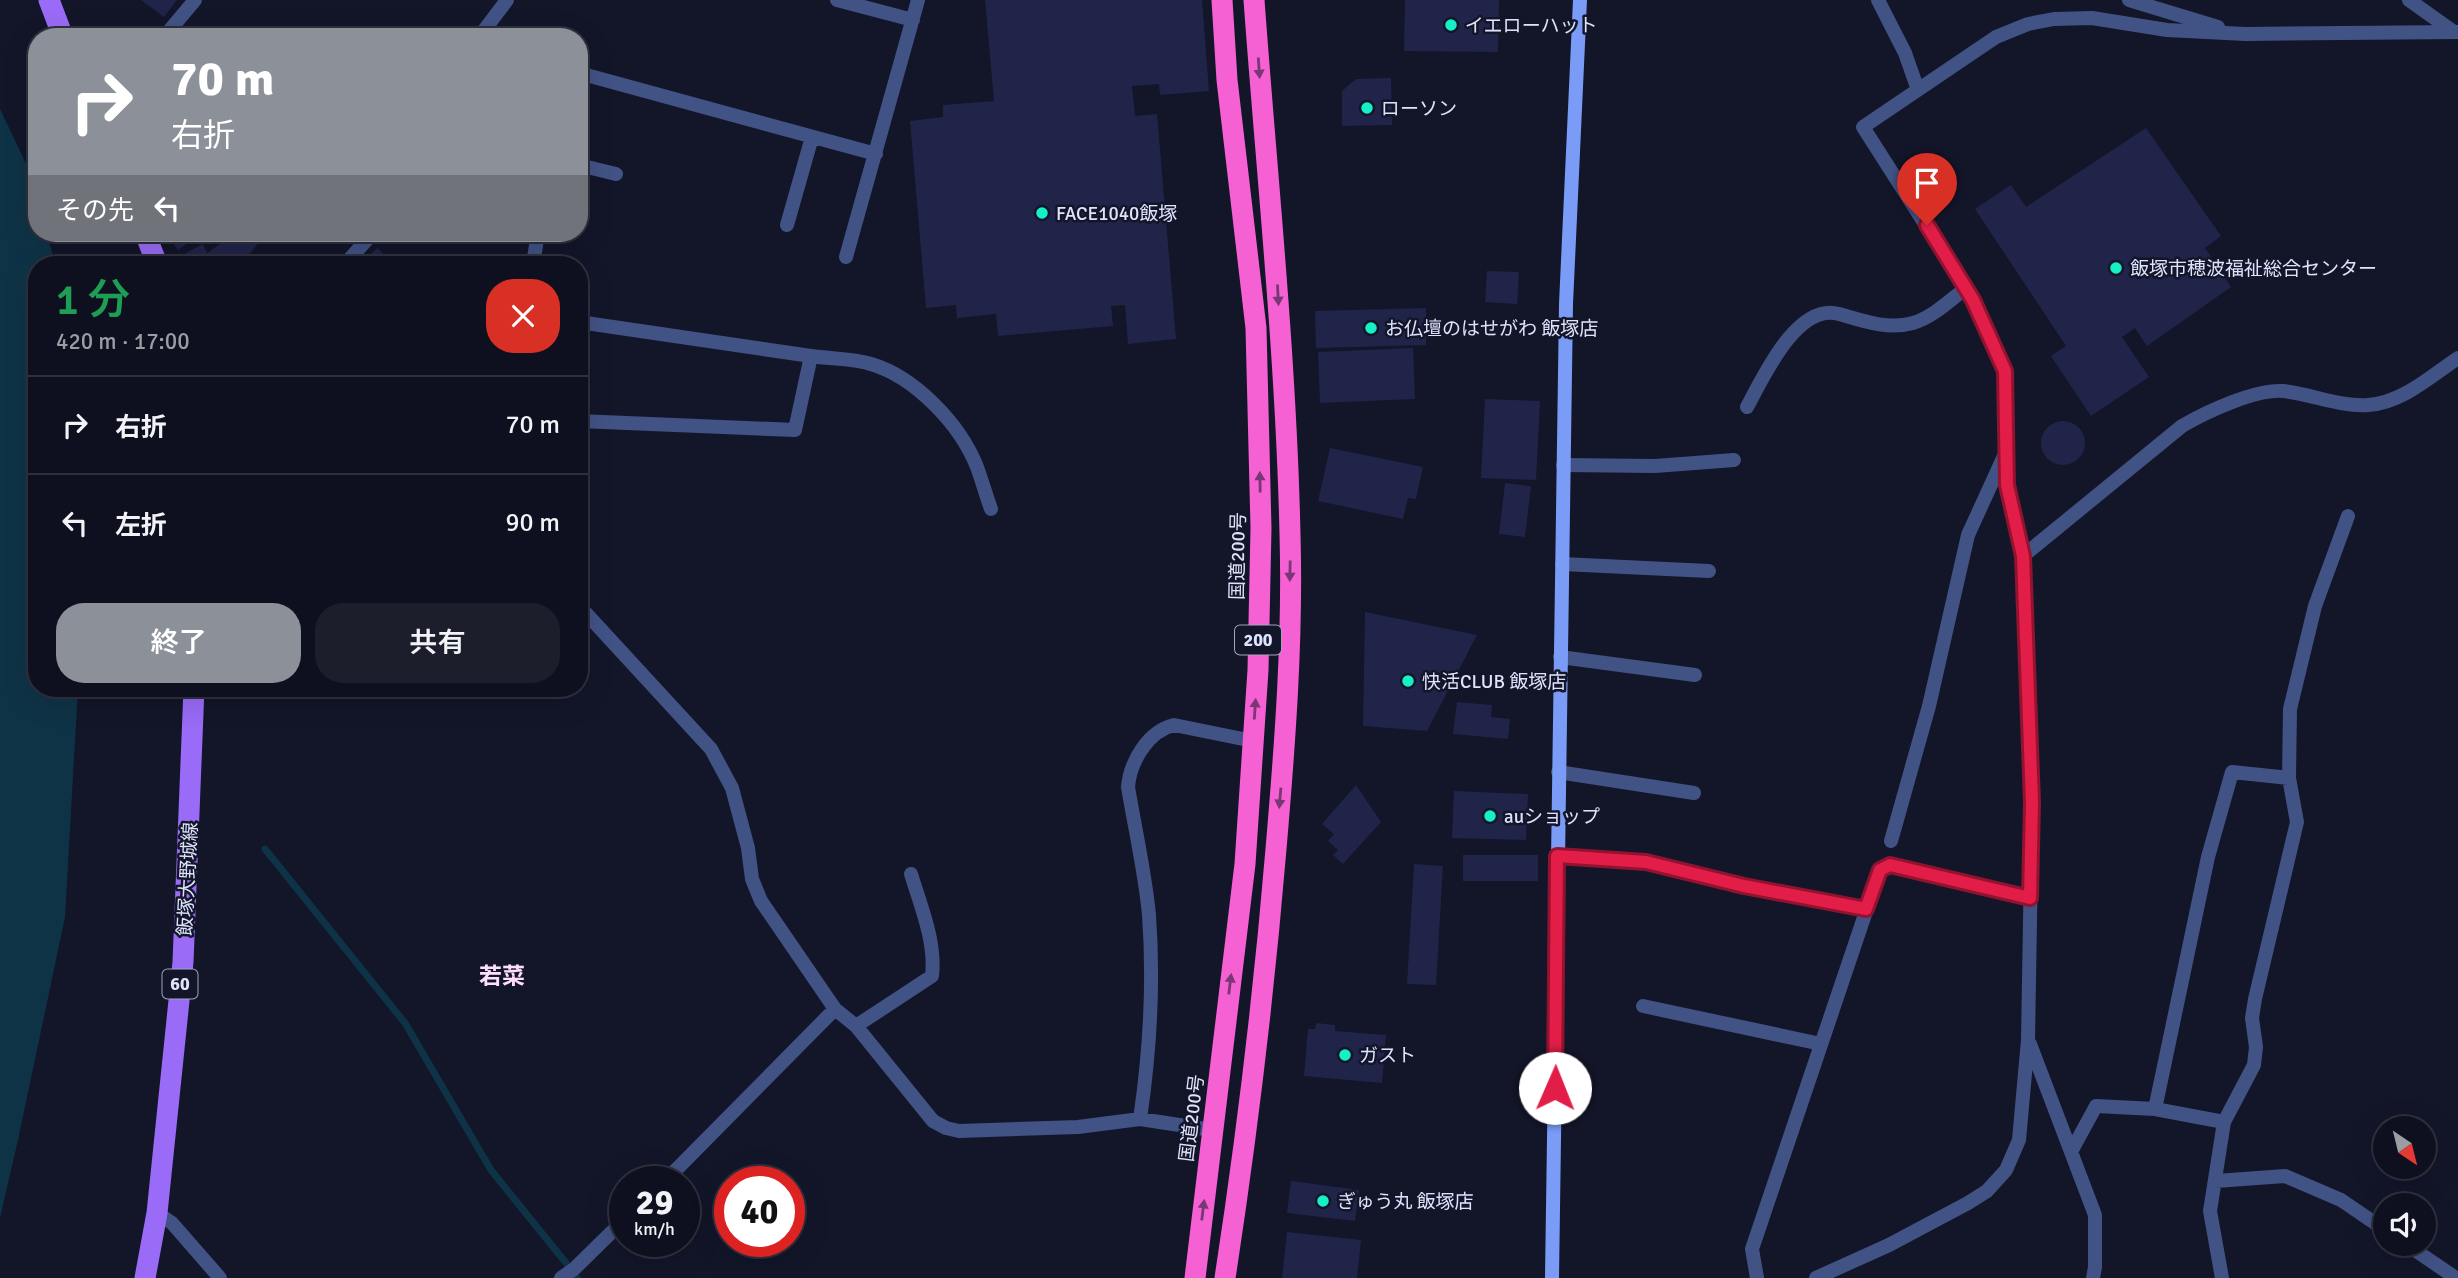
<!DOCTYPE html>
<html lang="ja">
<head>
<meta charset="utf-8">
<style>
  :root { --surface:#0e101f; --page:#1c1e2c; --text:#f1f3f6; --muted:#9b9da4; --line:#2e303d; --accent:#8c9099 }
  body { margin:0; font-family:Signika,"Noto Sans JP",sans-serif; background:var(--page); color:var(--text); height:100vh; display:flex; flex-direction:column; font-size:26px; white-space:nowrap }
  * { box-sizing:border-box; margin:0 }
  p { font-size:23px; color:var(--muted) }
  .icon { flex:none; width:38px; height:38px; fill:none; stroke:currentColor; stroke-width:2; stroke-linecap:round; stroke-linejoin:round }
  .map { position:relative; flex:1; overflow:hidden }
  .details { position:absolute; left:28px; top:256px; width:560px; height:441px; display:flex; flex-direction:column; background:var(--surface); border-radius:28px; box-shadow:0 7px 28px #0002,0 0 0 2px var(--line) }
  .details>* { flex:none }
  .hud { position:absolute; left:28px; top:28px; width:560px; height:214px; border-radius:28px; box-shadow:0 7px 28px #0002,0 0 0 2px var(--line); background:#8c9099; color:#fff; overflow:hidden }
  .needle { width:46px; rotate:145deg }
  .tools { position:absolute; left:2373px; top:1116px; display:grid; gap:14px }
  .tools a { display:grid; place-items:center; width:63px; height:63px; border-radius:50%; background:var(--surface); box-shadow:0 7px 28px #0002,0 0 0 2px var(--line); font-size:35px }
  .speed { position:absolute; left:609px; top:1166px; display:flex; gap:14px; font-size:35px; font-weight:700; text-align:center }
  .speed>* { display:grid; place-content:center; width:91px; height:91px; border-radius:50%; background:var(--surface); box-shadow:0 7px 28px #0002,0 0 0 2px var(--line); line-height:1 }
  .speed small { font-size:18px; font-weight:400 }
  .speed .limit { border:10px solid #d22; background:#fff; color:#111 }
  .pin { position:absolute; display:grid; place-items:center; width:60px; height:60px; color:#fff; margin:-72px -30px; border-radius:50% 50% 50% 0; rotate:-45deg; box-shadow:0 0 7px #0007 }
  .pin .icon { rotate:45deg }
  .me { position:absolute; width:77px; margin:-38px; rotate:1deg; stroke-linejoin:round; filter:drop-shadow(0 0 5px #0008) }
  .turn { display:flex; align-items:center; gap:24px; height:147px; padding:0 28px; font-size:32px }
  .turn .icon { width:91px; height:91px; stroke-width:2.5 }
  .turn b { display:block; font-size:49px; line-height:60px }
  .then { display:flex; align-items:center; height:66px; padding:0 28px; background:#0003; gap:14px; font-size:26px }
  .round { display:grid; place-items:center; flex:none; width:74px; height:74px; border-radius:28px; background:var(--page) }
  .overview { display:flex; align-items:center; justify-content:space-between; height:119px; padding:0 28px }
  h1 { font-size:42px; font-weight:600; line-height:52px; color:#1e9e55 }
  .button { display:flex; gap:14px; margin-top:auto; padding:14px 28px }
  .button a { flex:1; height:80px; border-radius:28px; background:var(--accent); color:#fff; font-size:28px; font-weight:600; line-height:80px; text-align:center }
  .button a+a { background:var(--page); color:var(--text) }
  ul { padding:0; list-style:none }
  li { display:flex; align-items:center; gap:21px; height:98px; padding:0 28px; border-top:2px solid var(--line) }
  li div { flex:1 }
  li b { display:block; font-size:26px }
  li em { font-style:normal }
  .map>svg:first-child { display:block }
  .water { fill:#0f3346 }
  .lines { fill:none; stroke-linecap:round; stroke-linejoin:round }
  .stream { stroke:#0f3346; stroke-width:7 }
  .building { fill:#202449 }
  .street { stroke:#415285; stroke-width:14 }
  .secondary { stroke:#7a9cf7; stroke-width:14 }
  .primary { stroke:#996bf6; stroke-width:21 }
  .highway { stroke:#f560d3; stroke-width:21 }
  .oneway { fill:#793775 }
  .route-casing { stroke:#92132f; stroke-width:18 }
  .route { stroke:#e11d48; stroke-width:12 }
  .poi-dot { fill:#16f0c6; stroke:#131529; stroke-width:2.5 }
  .labels { text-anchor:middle; stroke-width:5; stroke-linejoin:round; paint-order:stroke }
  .shield { fill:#131529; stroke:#a0a5bd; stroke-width:2 }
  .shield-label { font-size:18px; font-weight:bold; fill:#dde3fd }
  .poi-label { font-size:19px; fill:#dde3fd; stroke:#131529; text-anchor:start }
  .street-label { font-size:19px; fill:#dde3fd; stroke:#131529 }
  .quarter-label { font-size:23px; font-weight:bold; fill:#fddffb; stroke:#131529 }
</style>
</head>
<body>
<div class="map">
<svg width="2458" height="1278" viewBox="0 0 2458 1278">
  <rect width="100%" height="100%" fill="#131529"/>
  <path class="water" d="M0 109 31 174 37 195V233H47L55 264H37V688H78L65 917 18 1140 0 1218Z"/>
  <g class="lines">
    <path class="stream" d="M265 849 405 1023 491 1170 566 1263
      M576 1277 577 1278"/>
  </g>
  <path class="building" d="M141 0H177L164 17Z
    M985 0H1202L1209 91 1160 95 1159 84 1132 86 1135 116 1157 114 1176 339 1128 344 1125 305 1111 306 1113 326 998 336 996 314 957 318 956 305 926 308 910 121 943 117V105L994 101Z
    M1405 0H1499L1498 52 1404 51Z
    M1391 78 1392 125 1342 126V91L1356 79Z
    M2146 128 2221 236 2205 248 2231 287 2147 346 2135 328 2122 337 2149 377 2091 416 2051 356 2066 346 1975 209 2011 185 2026 207Z
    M166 233H202L178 250Z
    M230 233H266L242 264H191L186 253 203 244 207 253 224 241Z
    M378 248 391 264H359Z
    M408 253 418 264H395Z
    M1487 271 1519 272 1517 304 1485 302Z
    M1426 308V345L1316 348 1315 311Z
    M1413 348 1415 399 1320 403 1318 352Z
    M1485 399 1540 401 1536 480 1481 478Z
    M2041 443a22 22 0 1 1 44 0a22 22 0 1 1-44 0Z
    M1330 448 1423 467 1416 499 1408 498 1403 519 1318 501Z
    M1505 483 1531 486 1525 537 1499 534Z
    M1365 612 1477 635 1427 731 1363 726Z
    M1457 702 1492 705 1491 717 1510 719 1508 739 1453 734Z
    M1356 785 1381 822 1343 864 1333 855 1338 850 1328 841 1334 834 1322 824Z
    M1454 791 1528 794 1526 840 1452 838Z
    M1463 855H1538V881H1463Z
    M1414 864 1443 866 1436 985 1407 984Z
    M1316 1023 1335 1025V1031L1386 1035 1382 1083 1304 1076 1308 1029H1315Z
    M1291 1181 1359 1190 1355 1221 1287 1213Z
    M1287 1232 1361 1240 1357 1278H1282Z"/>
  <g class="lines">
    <path class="street" d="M837 0 913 20
      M1878 0 1905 53 1918 90
      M2129 0 2218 27
      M2409 0 2454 32
      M164 37 195 0
      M479 37 507 0
      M579 73 876 154
      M579 165 616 174
      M787 225 812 137
      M846 257 918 0
      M345 264 373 233
      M533 264 538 233
      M579 322 811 356 795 430 579 421
      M811 356C830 359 852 358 871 364 915 377 960 424 977 467 982 481 986 495 991 509
      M1747 407C1763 378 1797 302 1839 314 1863 321 1888 330 1913 323 1933 317 1949 301 1966 288
      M1563 465 1655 466 1734 460
      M2023 556 2182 426C2206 412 2255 389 2283 391 2311 394 2340 407 2368 405 2402 403 2431 376 2458 358
      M1562 564 1709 571
      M579 602 583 610 711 749 732 788 748 848 752 879 761 901 835 1009 856 1026 933 1121 946 1128 959 1131 1078 1127 1140 1119 1212 1130
      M1560 657 1695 675
      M1558 772 1694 793
      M1891 841 1929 706 1968 535 2005 454
      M1557 856 1646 862 1744 885 1866 909
      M1643 1006 1821 1044
      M856 1026 932 976C936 942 921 907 911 874
      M2030 1044 2095 1215V1267L2093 1278
      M2155 1109 2224 1122
      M1140 1119C1150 1051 1154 984 1149 915 1145 872 1135 829 1128 787 1130 762 1148 731 1174 725L1253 741
      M2072 1150 2096 1106 2155 1109 2208 857 2232 772 2289 778
      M665 1181 835 1009
      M2216 1181 2285 1176 2341 1200 2385 1230
      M157 1213 172 1223 220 1278
      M2406 1244 2456 1278
      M561 1278 574 1269 625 1219
      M1757 1278 1752 1249 1880 870 1890 865 2030 898
      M1816 1278 1889 1245 1968 1203 1987 1191 2006 1170 2019 1140 2028 1040 2032 802 2023 556 2007 485 2005 371 1966 288 1863 127 1996 37 2028 24 2054 19 2092 18 2167 30 2245 34 2458 32
      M2222 1278 2210 1211 2224 1122 2254 1065 2256 1047 2252 1018 2255 999 2297 822 2289 778 2290 709 2315 606 2348 516"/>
    <path class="secondary" d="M1552 1278 1566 304 1580 0"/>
    <path class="primary" d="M49 0 63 37
      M145 233 157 264
      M145 1278 157 1213 183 962 194 688"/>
    <path class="highway" d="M1195 1278 1245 864 1258 670 1261 528 1256 328 1227 80 1222 0
      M1225 1278C1247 1135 1264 993 1276 849 1285 744 1293 639 1290 534 1286 355 1267 178 1254 0"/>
  </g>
  <defs><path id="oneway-solid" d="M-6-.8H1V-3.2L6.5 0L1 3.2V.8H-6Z" transform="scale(1.75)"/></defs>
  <g class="oneway">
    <use href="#oneway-solid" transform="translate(1259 68) rotate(86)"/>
    <use href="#oneway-solid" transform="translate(1278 295) rotate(87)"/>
    <use href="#oneway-solid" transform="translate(1260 482) rotate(-91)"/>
    <use href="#oneway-solid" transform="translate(1290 571) rotate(91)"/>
    <use href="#oneway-solid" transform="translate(1255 709) rotate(-86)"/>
    <use href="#oneway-solid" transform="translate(1280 798) rotate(95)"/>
    <use href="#oneway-solid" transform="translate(1230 984) rotate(-83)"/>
    <use href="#oneway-solid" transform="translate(1203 1210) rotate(-83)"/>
  </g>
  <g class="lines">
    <defs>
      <path id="route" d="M1555 1088 1557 856 1646 862 1744 886 1866 909 1880 870 1890 865 2030 898 2032 802 2023 556 2007 485 2005 371 1973 300 1927 225"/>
    </defs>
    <use href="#route" class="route-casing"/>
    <use href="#route" class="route"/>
  </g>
  <g class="poi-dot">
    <circle cx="1451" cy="25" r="7"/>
    <circle cx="1367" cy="108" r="7"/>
    <circle cx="1042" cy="213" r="7"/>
    <circle cx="2116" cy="268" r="7"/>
    <circle cx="1371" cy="328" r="7"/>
    <circle cx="1408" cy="681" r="7"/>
    <circle cx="1490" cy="816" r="7"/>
    <circle cx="1345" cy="1055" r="7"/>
    <circle cx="1323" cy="1201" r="7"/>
  </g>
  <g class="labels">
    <g class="shield">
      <rect x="1235" y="625.5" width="46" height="29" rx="5"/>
      <rect x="162.5" y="969.5" width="35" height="29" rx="5"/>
    </g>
    <g class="shield-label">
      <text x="1258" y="646">200</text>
      <text x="180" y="990">60</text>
    </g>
    <g class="poi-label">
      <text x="1465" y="32">イエローハット</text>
      <text x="1381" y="115">ローソン</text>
      <text x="1056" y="220">FACE1040飯塚</text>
      <text x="2130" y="275">飯塚市穂波福祉総合センター</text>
      <text x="1385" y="335">お仏壇のはせがわ 飯塚店</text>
      <text x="1422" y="688">快活CLUB 飯塚店</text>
      <text x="1504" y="823">auショップ</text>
      <text x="1359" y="1062">ガスト</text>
      <text x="1337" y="1208">ぎゅう丸 飯塚店</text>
    </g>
    <g class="street-label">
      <text transform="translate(1237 556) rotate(-89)" y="7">国道200号</text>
      <text transform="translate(187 879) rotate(-87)" y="7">飯塚大野城線</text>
      <text transform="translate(1191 1118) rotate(-83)" y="7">国道200号</text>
    </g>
    <g class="quarter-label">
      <text x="502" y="984">若菜</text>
    </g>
  </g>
</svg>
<div class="tools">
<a><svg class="needle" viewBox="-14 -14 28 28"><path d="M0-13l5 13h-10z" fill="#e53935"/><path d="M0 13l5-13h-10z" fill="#9b9da4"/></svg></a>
<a><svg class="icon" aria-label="sound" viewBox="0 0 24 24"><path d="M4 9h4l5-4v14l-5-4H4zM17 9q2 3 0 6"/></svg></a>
</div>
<div class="speed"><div>29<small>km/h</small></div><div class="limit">40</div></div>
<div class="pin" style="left:1927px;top:225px;background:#d93025"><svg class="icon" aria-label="arrive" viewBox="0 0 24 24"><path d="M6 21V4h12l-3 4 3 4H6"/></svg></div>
<svg class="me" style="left:1555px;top:1088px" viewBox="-20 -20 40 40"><circle r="19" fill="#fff"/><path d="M0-13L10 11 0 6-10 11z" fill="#e11d48"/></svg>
<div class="hud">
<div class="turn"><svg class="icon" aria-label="right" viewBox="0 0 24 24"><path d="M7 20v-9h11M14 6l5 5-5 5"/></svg><div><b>70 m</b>右折</div></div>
<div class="then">その先<svg class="icon" aria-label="left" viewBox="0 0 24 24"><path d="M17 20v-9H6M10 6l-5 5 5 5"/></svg></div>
</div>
<section class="details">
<div class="overview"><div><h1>1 分</h1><p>420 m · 17:00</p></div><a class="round" style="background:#d93025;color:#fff"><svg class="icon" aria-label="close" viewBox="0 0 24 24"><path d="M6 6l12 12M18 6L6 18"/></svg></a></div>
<ul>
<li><svg class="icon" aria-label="right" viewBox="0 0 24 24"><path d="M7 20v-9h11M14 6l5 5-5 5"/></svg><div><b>右折</b></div><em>70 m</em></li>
<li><svg class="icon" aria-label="left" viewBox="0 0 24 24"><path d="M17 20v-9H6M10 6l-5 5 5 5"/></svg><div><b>左折</b></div><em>90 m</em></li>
</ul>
<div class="button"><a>終了</a><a>共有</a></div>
</section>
</div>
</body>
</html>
